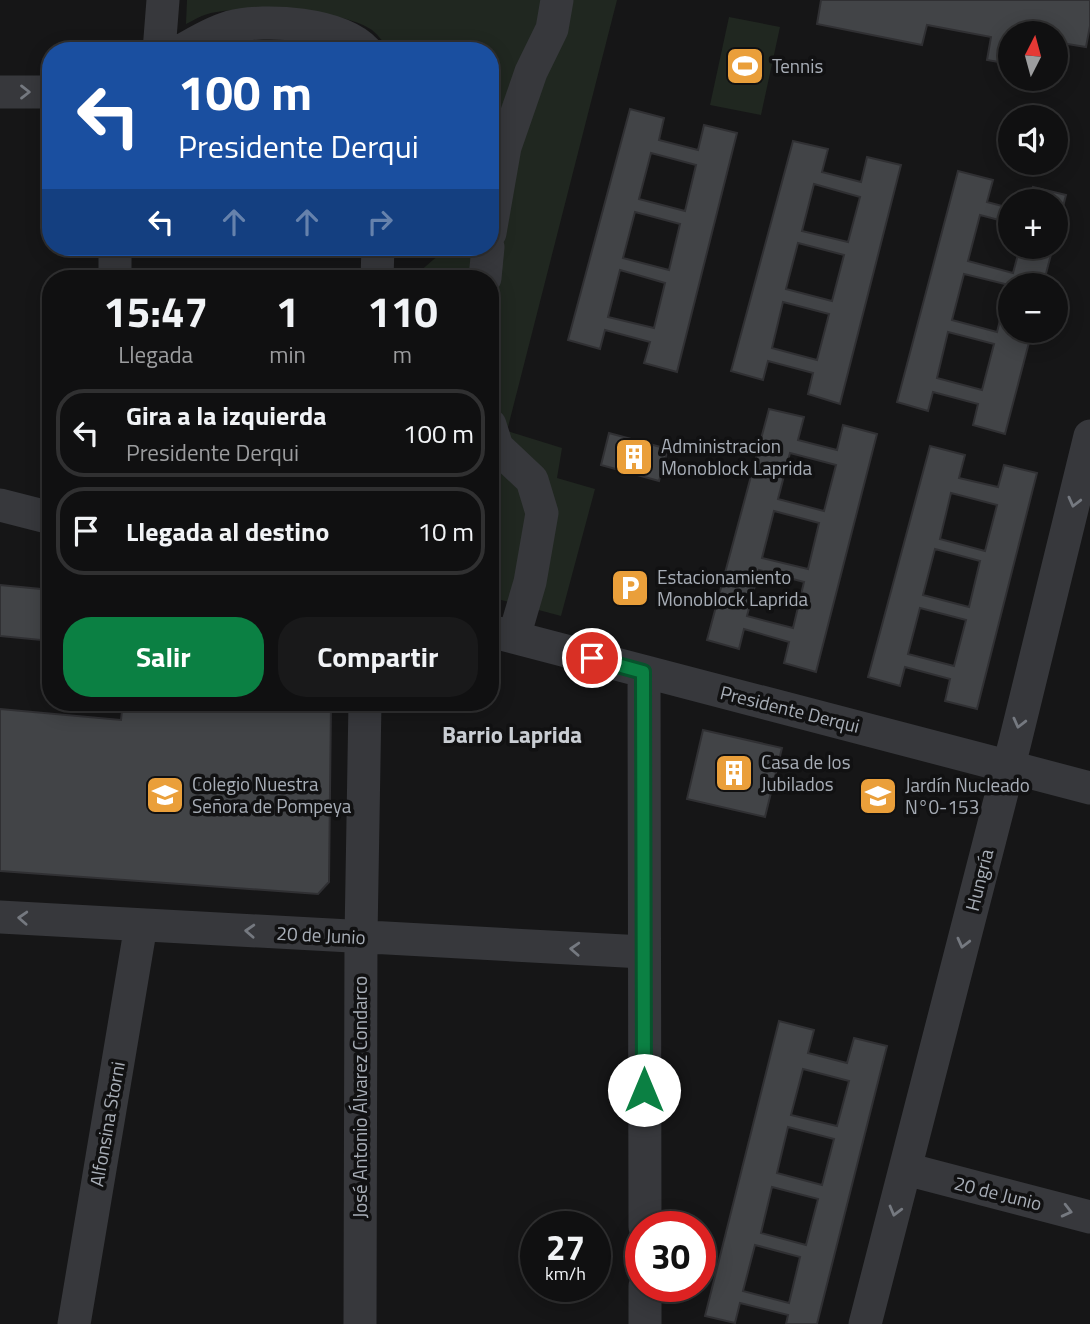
<!DOCTYPE html>
<html lang="es">
<head>
<meta charset="utf-8">
<style>
  :root { --surface:#101011; --page:#19191a; --text:#f1f3f6; --muted:#9c9d9f; --line:#303031; --accent:#0b8043 }
  body { margin:0; font-family:"Titillium Web",sans-serif; background:var(--page); color:var(--text); height:100vh; display:flex; flex-direction:column; font-size:26px; white-space:nowrap }
  * { box-sizing:border-box; margin:0 }
  p { font-size:23px; color:var(--muted) }
  .icon { flex:none; width:38px; height:38px; fill:none; stroke:currentColor; stroke-width:2; stroke-linecap:round; stroke-linejoin:round }
  .map { position:relative; flex:1; overflow:hidden }
  .panel { position:absolute; left:42px; top:270px; width:457px; height:441px; display:flex; flex-direction:column; background:var(--surface); border-radius:28px; box-shadow:0 4px 18px #0003,0 0 0 2px var(--line) }
  .panel>* { flex:none }
  .guide { position:absolute; left:42px; top:42px; width:457px; height:214px; border-radius:28px; box-shadow:0 4px 18px #0003,0 0 0 2px var(--line); background:#1a4fa0; color:#fff; overflow:hidden }
  .needle { width:46px; rotate:6deg }
  .controls { position:absolute; left:998px; top:21px; display:grid; gap:14px }
  .controls a { display:grid; place-items:center; width:70px; height:70px; border-radius:50%; background:var(--surface); box-shadow:0 4px 18px #0003,0 0 0 2px var(--line); font-size:35px }
  .speed { position:absolute; left:520px; top:1211px; display:flex; gap:14px; font-size:35px; font-weight:700; text-align:center }
  .speed>* { display:grid; place-content:center; width:91px; height:91px; border-radius:50%; background:var(--surface); box-shadow:0 4px 18px #0003,0 0 0 2px var(--line); line-height:1 }
  .speed small { font-size:18px; font-weight:400 }
  .speed .limit { border:10px solid #d22; background:#fff; color:#111 }
  .pin { position:absolute; display:grid; place-items:center; width:60px; height:60px; color:#fff; margin:-30px; border:4px solid #fff; border-radius:50%; box-shadow:0 2px 7px #0007 }
  .me { position:absolute; width:77px; margin:-38px; rotate:0deg; stroke-linejoin:round; filter:drop-shadow(0 0 5px #0008) }
  .turn { display:flex; align-items:center; gap:24px; height:147px; padding:0 21px; font-size:32px }
  .turn .icon { width:91px; height:91px; stroke-width:2.5 }
  .turn b { display:block; font-size:49px; line-height:60px }
  .lanes { display:flex; align-items:center; height:66px; padding:0 21px; background:#0003; justify-content:center; gap:35px; direction:ltr }
  .lanes .off { opacity:.35 }
  .eta { display:flex; justify-content:space-evenly; align-items:center; height:119px; text-align:center }
  .eta b { font-size:42px; font-weight:700; line-height:49px }
  .primary-button { display:flex; gap:14px; margin-top:auto; padding:14px 21px }
  .primary-button a { flex:1; height:80px; border-radius:28px; background:var(--accent); color:#fff; font-size:28px; font-weight:700; line-height:80px; text-align:center }
  .primary-button a+a { background:var(--page); color:var(--text) }
  ul { padding:0; list-style:none }
  li { display:flex; align-items:center; gap:21px; height:88px; margin:0 14px 10px; padding:0 7px; border:4px solid var(--line); border-radius:28px }
  li div { flex:1 }
  li b { display:block; font-size:26px }
  li em { font-style:normal }
  .map>svg:first-child { display:block }
  .green { fill:#202720 }
  .building { fill:#424447; stroke:#303033; stroke-width:2; fill-rule:evenodd }
  .lines { fill:none; stroke-linecap:round; stroke-linejoin:round }
  .minor { stroke:#37383c; stroke-width:33 }
  .oneway { stroke:#757980 }
  .route-casing { stroke:#07532c; stroke-width:18 }
  .route { stroke:#0b8043; stroke-width:12 }
  .labels { text-anchor:middle; stroke-width:7; stroke-linejoin:round; paint-order:stroke }
  .poi-label { font-size:19px; fill:#a8aeb7; stroke:#111112; text-anchor:start }
  .street-label { font-size:19px; fill:#a8aeb7; stroke:#111112 }
  .quarter-label { font-size:23px; font-weight:bold; fill:#c9cdd3; stroke:#111112 }
</style>
</head>
<body>
<div class="map">
<svg width="1090" height="1324" viewBox="0 0 1090 1324">
  <rect width="100%" height="100%" fill="#161617"/>
  <path class="green" d="M187 0H617L507 431 562 448 557 478 595 489 561 616 490 597V278H412L440 254V247H490V51H390C385 44 379 36 372 30 343 9 246 5 211 13 202 15 194 20 186 24Z
    M729 17 780 27 761 115 710 105Z"/>
  <path class="building" d="M821 0H1090V26L1086 47 1055 42V33H1010V64L987 60 991 37 927 25 922 45 817 24Z
    M630 109 664 118 659 140 698 150 704 125 737 133 677 372 644 363 650 342 605 330 600 349 568 340ZM651 153 696 165 685 211 639 199ZM635 212 680 224 669 270 623 258ZM620 270 665 283 654 328 608 317Z
    M793 141 828 149 822 172 861 182 867 157 901 165 840 404 808 394 813 373 768 361 763 380 731 371ZM814 184 860 197 848 242 802 231ZM798 243 844 255 832 301 786 289ZM783 302 829 314 817 360 772 348Z
    M958 171 993 180 987 202 1010 208V223L980 215 968 261 1013 273 1020 247H1053L1043 285H1010V331H1032L1005 434 973 425 978 404 933 392 928 411 897 402ZM964 274 1009 285 997 332 952 320ZM948 332 994 344 982 390 937 378Z
    M1033 187 1066 195 1055 238V201H1029Z
    M769 409 804 417 798 440 837 450 843 425 877 434 816 672 784 663 789 642 744 629 739 649 707 640ZM790 453 836 465 824 511 778 499ZM774 511 819 523 808 569 762 558ZM759 570 804 582 793 628 747 616Z
    M609 433 668 449 659 481 601 465Z
    M930 446 965 455 959 478 998 487 1004 465 1037 473 977 709 945 701 950 679 905 667 900 686 868 677ZM951 493 997 505 985 551 940 539ZM935 549 980 561 969 607 923 595ZM920 608 966 620 954 666 908 654Z
    M0 585 51 590V641L0 636Z
    M123 702H331L329 882 318 894 0 871V709L121 720Z
    M703 730 782 748 765 817 687 799Z
    M779 1021 814 1030 808 1053 847 1063 854 1038 887 1046 817 1324H786L788 1315 740 1303 735 1323 705 1316ZM803 1069 849 1081 837 1126 791 1115ZM788 1127 834 1139 822 1185 777 1173ZM772 1187 818 1199 806 1245 761 1233ZM755 1245 800 1257 789 1303 743 1291Z"/>
  <g class="lines">
    <path class="minor" d="M159 51 163 0
      M181 51C196 42 213 32 230 27 266 18 340 23 366 51
      M0 92H51
      M490 233 505 147 531 72 552 29 557 0
      M115 278V247
      M377 278 378 247
      M485 278 488 247
      M490 425 497 447 532 480 542 513 530 582 514 637
      M0 505 51 518
      M490 631 1090 788
      M644 672 645 1227
      M0 917 643 952
      M906 1169 1090 1217
      M645 1286V1324
      M74 1324 141 925
      M360 1324 361 937 365 702
      M865 1324 1015 742 1090 436"/>
  </g>
  <defs><path id="oneway-chevron" d="M-2-3.5L2.5 0L-2 3.5" fill="none" stroke-width="1.6" stroke-linecap="round" stroke-linejoin="round" transform="scale(1.75)"/></defs>
  <g class="oneway">
    <use href="#oneway-chevron" transform="translate(25 92)"/>
    <use href="#oneway-chevron" transform="translate(1074 502) rotate(104)"/>
    <use href="#oneway-chevron" transform="translate(1019 723) rotate(104)"/>
    <use href="#oneway-chevron" transform="translate(23 918) rotate(-177)"/>
    <use href="#oneway-chevron" transform="translate(250 931) rotate(-177)"/>
    <use href="#oneway-chevron" transform="translate(963 943) rotate(104)"/>
    <use href="#oneway-chevron" transform="translate(575 949) rotate(-177)"/>
    <use href="#oneway-chevron" transform="translate(895 1211) rotate(105)"/>
    <use href="#oneway-chevron" transform="translate(1067 1211) rotate(14)"/>
  </g>
  <g class="lines">
    <defs>
      <path id="route" d="M592 658 643 672 644 1090"/>
    </defs>
    <use href="#route" class="route-casing"/>
    <use href="#route" class="route"/>
  </g>
  <defs>
    <symbol id="stadium-square" viewBox="-11 -11 22 22"><rect x="-9" y="-9" width="18" height="18" rx="4" fill="#ea9f3a" stroke="#111112"/><path d="M0-5a6.5 5 0 1 0 0 10a6.5 5 0 1 0 0-10ZM-3.5-1.8h7v3.6h-7Z" fill="#fff"/></symbol>
    <symbol id="building-square" viewBox="-11 -11 22 22"><rect x="-9" y="-9" width="18" height="18" rx="4" fill="#ea9f3a" stroke="#111112"/><path d="M-4-6H4V6H1V3H-1V6H-4ZM-2.5-4.3h1.7v1.8h-1.7ZM.8-4.3h1.7v1.8H.8ZM-2.5-1h1.7V.8h-1.7ZM.8-1h1.7V.8H.8Z" fill="#fff"/></symbol>
    <symbol id="parking-square" viewBox="-11 -11 22 22"><rect x="-9" y="-9" width="18" height="18" rx="4" fill="#ea9f3a" stroke="#111112"/><path d="M-3.5-5.5H1a3.5 3.5 0 0 1 0 7H-1V5.5H-3.5ZM-1-3.4V-.6H.8a1.4 1.4 0 0 0 0-2.8Z" fill="#fff"/></symbol>
    <symbol id="school-square" viewBox="-11 -11 22 22"><rect x="-9" y="-9" width="18" height="18" rx="4" fill="#ea9f3a" stroke="#111112"/><path d="M0-5L7-2L0 1L-7-2ZM-4 1L0 2.5L4 1V4Q0 6-4 4Z" fill="#fff"/></symbol>
  </defs>
  <g fill-rule="evenodd">
    <use href="#stadium-square" x="723" y="44" width="44" height="44"/>
    <use href="#building-square" x="612" y="435" width="44" height="44"/>
    <use href="#parking-square" x="608" y="566" width="44" height="44"/>
    <use href="#building-square" x="712" y="751" width="44" height="44"/>
    <use href="#school-square" x="143" y="773" width="44" height="44"/>
    <use href="#school-square" x="856" y="774" width="44" height="44"/>
  </g>
  <g class="labels">
    <g class="poi-label">
      <text x="772" y="73">Tennis</text>
      <text x="661" y="453">Administracion<tspan x="661" dy="22">Monoblock Laprida</tspan></text>
      <text x="657" y="584">Estacionamiento<tspan x="657" dy="22">Monoblock Laprida</tspan></text>
      <text x="761" y="769">Casa de los<tspan x="761" dy="22">Jubilados</tspan></text>
      <text x="192" y="791">Colegio Nuestra<tspan x="192" dy="22">Señora de Pompeya</tspan></text>
      <text x="905" y="792">Jardín Nucleado<tspan x="905" dy="22">N°0-153</tspan></text>
    </g>
    <g class="street-label">
      <text transform="translate(790 709) rotate(14)" y="7">Presidente Derqui</text>
      <text transform="translate(979 880) rotate(-76)" y="7">Hungría</text>
      <text transform="translate(321 935) rotate(3)" y="7">20 de Junio</text>
      <text transform="translate(360 1097) rotate(-90)" y="7">José Antonio Álvarez Condarco</text>
      <text transform="translate(107 1124) rotate(-80)" y="7">Alfonsina Storni</text>
      <text transform="translate(998 1193) rotate(14)" y="7">20 de Junio</text>
    </g>
    <g class="quarter-label">
      <text x="512" y="743">Barrio Laprida</text>
    </g>
  </g>
</svg>
<div class="controls">
<a><svg class="needle" viewBox="-14 -14 28 28"><path d="M0-13l5 13h-10z" fill="#e53935"/><path d="M0 13l5-13h-10z" fill="#9c9d9f"/></svg></a>
<a><svg class="icon" aria-label="sound" viewBox="0 0 24 24"><path d="M4 9h4l5-4v14l-5-4H4zM17 9q2 3 0 6"/></svg></a>
<a>+</a>
<a>−</a>
</div>
<div class="speed"><div>27<small>km/h</small></div><div class="limit">30</div></div>
<div class="pin" style="left:592px;top:658px;background:#d93025"><svg class="icon" aria-label="arrive" viewBox="0 0 24 24"><path d="M6 21V4h12l-3 4 3 4H6"/></svg></div>
<svg class="me" style="left:644px;top:1090px" viewBox="-20 -20 40 40"><circle r="19" fill="#fff"/><path d="M0-13L10 11 0 6-10 11z" fill="#0b8043"/></svg>
<div class="guide">
<div class="turn"><svg class="icon" aria-label="left" viewBox="0 0 24 24"><path d="M17 20v-9H6M10 6l-5 5 5 5"/></svg><div><b>100 m</b>Presidente Derqui</div></div>
<div class="lanes"><svg class="icon" aria-label="left" viewBox="0 0 24 24"><path d="M17 20v-9H6M10 6l-5 5 5 5"/></svg><svg class="icon off" aria-label="ahead" viewBox="0 0 24 24"><path d="M12 20V5M6 11l6-6 6 6"/></svg><svg class="icon off" aria-label="ahead" viewBox="0 0 24 24"><path d="M12 20V5M6 11l6-6 6 6"/></svg><svg class="icon off" aria-label="right" viewBox="0 0 24 24"><path d="M7 20v-9h11M14 6l5 5-5 5"/></svg></div>
</div>
<section class="panel">
<div class="eta">
<div><b>15:47</b><p>Llegada</p></div>
<div><b>1</b><p>min</p></div>
<div><b>110</b><p>m</p></div>
</div>
<ul>
<li><svg class="icon" aria-label="left" viewBox="0 0 24 24"><path d="M17 20v-9H6M10 6l-5 5 5 5"/></svg><div><b>Gira a la izquierda</b><p>Presidente Derqui</p></div><em>100 m</em></li>
<li><svg class="icon" aria-label="arrive" viewBox="0 0 24 24"><path d="M6 21V4h12l-3 4 3 4H6"/></svg><div><b>Llegada al destino</b></div><em>10 m</em></li>
</ul>
<div class="primary-button"><a>Salir</a><a>Compartir</a></div>
</section>
</div>
</body>
</html>
